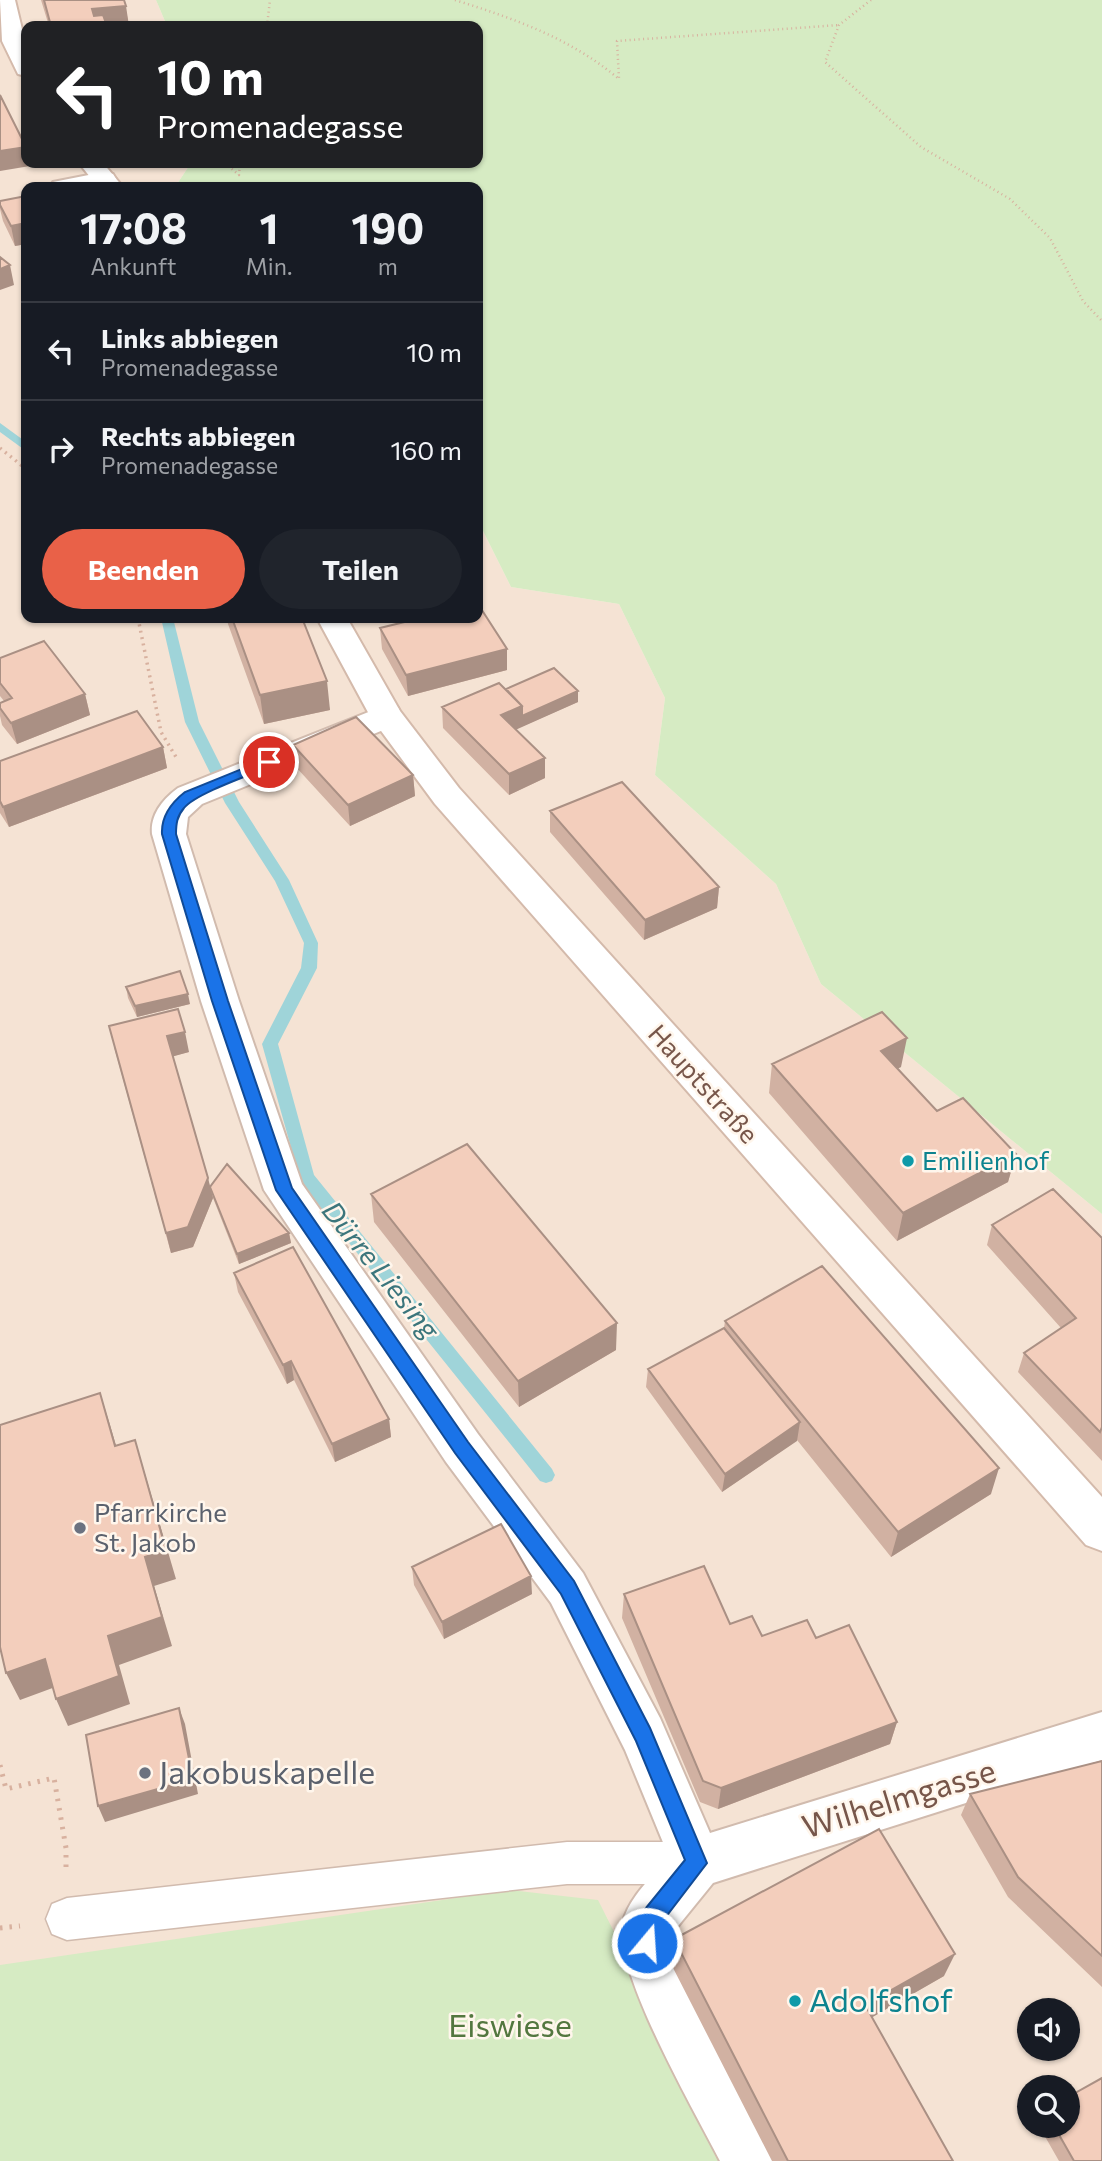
<!DOCTYPE html>
<html lang="de">
<head>
<meta charset="utf-8">
<style>
  :root { --surface:#171b24; --page:#20242c; --text:#f1f3f6; --muted:#9ea1a6; --line:#363941; --accent:#e96148 }
  body { margin:0; font-family:Commissioner,sans-serif; background:var(--page); color:var(--text); height:100vh; display:flex; flex-direction:column; font-size:26px; white-space:nowrap }
  * { box-sizing:border-box; margin:0 }
  p { font-size:23px; color:var(--muted) }
  .icon { flex:none; width:38px; height:38px; fill:none; stroke:currentColor; stroke-width:2; stroke-linecap:round; stroke-linejoin:round }
  .map { position:relative; flex:1; overflow:hidden }
  .details { position:absolute; left:21px; top:182px; width:462px; height:441px; display:flex; flex-direction:column; background:var(--surface); border-radius:14px; box-shadow:0 2px 5px #0004 }
  .details>* { flex:none }
  .top-card { position:absolute; left:21px; top:21px; width:462px; height:147px; border-radius:14px; box-shadow:0 2px 5px #0004; background:#202124; color:#fff; overflow:hidden }
  .buttons { position:absolute; left:1017px; top:1998px; display:grid; gap:14px }
  .buttons a { display:grid; place-items:center; width:63px; height:63px; border-radius:50%; background:var(--surface); box-shadow:0 2px 5px #0004; font-size:35px }
  .pin { position:absolute; display:grid; place-items:center; width:60px; height:60px; color:#fff; margin:-30px; border:4px solid #fff; border-radius:50%; box-shadow:0 2px 7px #0007 }
  .me { position:absolute; width:77px; margin:-38px; rotate:18deg; stroke-linejoin:round; filter:drop-shadow(0 0 5px #0008) }
  .turn { display:flex; align-items:center; gap:24px; height:147px; padding:0 21px; font-size:32px }
  .turn .icon { width:91px; height:91px; stroke-width:2.5 }
  .turn b { display:block; font-size:49px; line-height:60px }
  .eta { display:flex; justify-content:space-evenly; align-items:center; height:119px; text-align:center }
  .eta b { font-size:42px; font-weight:700; line-height:49px }
  .action { display:flex; gap:14px; margin-top:auto; padding:14px 21px }
  .action a { flex:1; height:80px; border-radius:42px; background:var(--accent); color:#fff; font-size:28px; font-weight:700; line-height:80px; text-align:center }
  .action a+a { background:var(--page); color:var(--text) }
  ul { padding:0; list-style:none }
  li { display:flex; align-items:center; gap:21px; height:98px; padding:0 21px; border-top:2px solid var(--line) }
  li div { flex:1 }
  li b { display:block; font-size:26px }
  li em { font-style:normal }
  .map>svg:first-child { display:block }
  .residential { fill:#f5e3d4; fill-rule:evenodd }
  .green { fill:#d6ebc3 }
  .lines { fill:none; stroke-linecap:round; stroke-linejoin:round }
  .stream { fill:#9fd4d9; fill-rule:evenodd }
  .service-casing { stroke:#d1bbae; stroke-width:3 }
  .minor-casing { stroke:#d1bbae; stroke-width:4 }
  .secondary-casing { stroke:#d4baab; stroke-width:4 }
  .path-far2 { stroke:#d8b19f; stroke-width:2.5; stroke-dasharray:1 3.5; stroke-linecap:butt }
  .path-far1 { stroke:#d8b19f; stroke-width:3.5; stroke-dasharray:2 4.5; stroke-linecap:butt }
  .path { stroke:#d8b19f; stroke-width:5; stroke-dasharray:2.5 7; stroke-linecap:butt }
  .service { fill:#fff; fill-rule:evenodd }
  .minor { fill:#fff; fill-rule:evenodd }
  .secondary { fill:#fff; fill-rule:evenodd }
  .wall { fill:#d1b1a2 }
  .shaded-wall { fill:#aa9084 }
  .building { fill:#f3cebc; stroke:#aa9084; stroke-width:2 }
  .route { fill:#1a73e8; stroke:#114b97; stroke-width:2 }
  .culture-dot { fill:#0f9aa8; stroke:#fff6ec; stroke-width:2.5 }
  .worship-dot { fill:#6b7280; stroke:#fff6ec; stroke-width:2.5 }
  .labels { text-anchor:middle; stroke-width:5; stroke-linejoin:round; paint-order:stroke }
  .street-label { font-size:26px; fill:#77564a; stroke:#fff6ec }
  .culture-label { font-size:26px; fill:#0d838f; stroke:#fff6ec; text-anchor:start }
  .worship-label { font-size:26px; fill:#5b616d; stroke:#fff6ec; text-anchor:start }
  .water-label { font-size:28px; font-style:italic; fill:#3c767c; stroke:#fff6ec }
  .near-worship-label { font-size:32px; fill:#5b616d; stroke:#fff6ec; text-anchor:start }
  .near-street-label { font-size:32px; fill:#77564a; stroke:#fff6ec }
  .near-culture-label { font-size:32px; fill:#0d838f; stroke:#fff6ec; text-anchor:start }
  .near-park-label { font-size:32px; fill:#53773f; stroke:#fff6ec }
</style>
</head>
<body>
<div class="map">
<svg width="1102" height="2161" viewBox="0 0 1102 2161">
  <rect width="100%" height="100%" fill="#fdf2e5"/>
  <path class="residential" d="M0 0H156L167 26H26V163H191L175 187H26V618H478V521L511 587 619 604 665 698 655 775 776 884 821 984 1102 1214V2161H0ZM1029 2011H1068V2049H1029ZM1029 2088H1068V2126H1029Z"/>
  <path class="green" d="M156 0H1102V1214L821 984 776 884 655 775 665 698 619 604 511 587 478 521V187H175L191 163H478V26H167Z
    M510 1890 598 1900 729 2161H0V1965Z"/>
  <g class="lines">
    <path class="stream" d="M0 423 26 442V451L0 432Z
      M161 618H173L199 722 239 802 289 880 318 943 317 968 278 1044 314 1175 552 1469 555 1475 552 1481 546 1483 540 1481 301 1183 262 1044 301 968 304 943 275 881 225 803 185 722Z"/>
    <defs>
      <path id="service" d="M567 1842H697L712 1848 718 1863 712 1878 697 1884H567L67 1940 52 1934 46 1919 52 1904 67 1898Z"/>
      <path id="minor" d="M104 172 113 174 116 179 113 184 99 187H50L53 182Z
        M386 705 398 708 402 716 398 724 202 804 188 817 186 834 239 1001 302 1184 478 1434 583 1573 660 1718 710 1833 1102 1712V1760L713 1883 674 1931 673 1943 679 1967 777 2161H720C695 2112 612 1969 623 1922 629 1897 653 1876 669 1857L625 1750 551 1603 446 1462 264 1190 201 1001 152 834C150 815 163 799 178 788Z"/>
      <path id="secondary" d="M0 0H15L26 46V76L18 74 2 41Z
        M79 163H103L123 187H98Z
        M317 618H347L400 711 459 788 1102 1497V1551L1086 1545 435 804 370 716Z"/>
    </defs>
    <use href="#service" class="service-casing"/>
    <use href="#minor" class="minor-casing"/>
    <use href="#secondary" class="secondary-casing"/>
    <path class="path-far2" d="M455 0C515 19 570 38 619 79L617 41 839 25
      M871 0 839 25 825 62 921 147 1010 199 1050 238 1083 301 1102 321
      M267 26 270 0
      M225 163 239 175 240 163"/>
    <path class="path-far1" d="M0 448 26 469
      M138 618 161 732 176 757"/>
    <path class="path" d="M0 1765 6 1789 54 1778 66 1848V1870
      M0 1928 20 1926"/>
    <use href="#service" class="service"/>
    <use href="#minor" class="minor"/>
    <use href="#secondary" class="secondary"/>
  </g>
  <path class="wall" d="M41 0H124L129 26H49Z
    M26 196V244L15 246 3 221 0 209V201Z
    M227 618H302L330 710 264 724 228 624Z
    M380 628 507 649V670L408 696 382 649Z
    M0 658 85 694 90 715 17 744 2 725 0 716V703L4 701 0 696Z
    M506 689 578 702 516 729 545 778 509 795 443 728 442 707Z
    M293 745 413 775 415 796 350 826 295 766Z
    M163 747 167 768 9 827 0 813V761Z
    M550 811 719 887 717 908 644 940 550 832Z
    M126 987 190 1004 137 1017 128 998Z
    M114 1047 189 1052 173 1056 210 1187 289 1233 291 1243 239 1264 213 1198 193 1247 171 1253Z
    M772 1064 901 1067 898 1068 937 1111 1016 1154 1008 1182 897 1241 769 1093Z
    M371 1194 616 1350 519 1407 374 1222Z
    M992 1225 1102 1238V1461L1018 1372 1024 1353 1061 1328 987 1245Z
    M234 1273 389 1419 391 1437 335 1462 294 1380 287 1384 238 1292Z
    M725 1321 991 1494 891 1557 797 1440 722 1492 646 1387 648 1369 724 1328Z
    M412 1567 532 1594 444 1639 414 1585Z
    M624 1594 730 1624 762 1636 816 1638 897 1722 890 1744 718 1809 700 1802 622 1618Z
    M1102 1761V1987L1008 1897 961 1815 970 1794Z
    M674 1939 944 1976 872 2017 953 2161H772L670 1962Z
    M1039 2126H1068L1102 2161H1059Z"/>
  <path class="shaded-wall" d="M126 6 129 26H95L92 9Z
    M26 147V163H29L30 166 0 171V151Z
    M26 223V244L15 246 11 226Z
    M10 265 14 285 0 290V269Z
    M507 649V670L408 696 406 675Z
    M327 681 330 710 264 724 260 695Z
    M578 691V702L502 736 501 715 522 706Z
    M85 694 90 715 17 744 11 723Z
    M163 747 167 768 9 827 3 807Z
    M545 758V778L509 795V774Z
    M413 775 415 796 350 826 348 805Z
    M719 887 717 908 644 940 645 920Z
    M188 994 190 1004 137 1017 135 1006Z
    M185 1032 189 1052 171 1057 167 1036Z
    M907 1038 901 1067 876 1079 881 1051Z
    M1016 1154 1008 1182 897 1241 903 1213Z
    M208 1178 213 1198 193 1247 171 1253 166 1233Z
    M289 1233 291 1243 239 1264 237 1254Z
    M617 1323 616 1350 519 1407 518 1381Z
    M291 1361 294 1380 287 1384 283 1365Z
    M100 1393 110 1425 125 1476 115 1446Z
    M389 1419 391 1437 335 1462 332 1444Z
    M800 1422 797 1441 722 1492 725 1474Z
    M135 1440 176 1579 154 1586 172 1646 119 1665 130 1704 68 1726 56 1699 108 1636 145 1557Z
    M999 1468 991 1494 891 1557 898 1532Z
    M531 1576 532 1594 444 1639 442 1622Z
    M45 1659 58 1686 20 1700 6 1673Z
    M179 1708 185 1724 198 1794 105 1822 98 1806Z
    M897 1722 890 1744 718 1809 721 1788Z
    M955 1954 944 1976 857 2026 865 2005Z"/>
  <path class="building" d="M44 0H124L126 6 92 9 94 16 103 15 107 26H51Z
    M0 95 26 147 0 151Z
    M84 185 85 187H72Z
    M26 196V223L11 226 0 205V201Z
    M0 257 10 265 0 269Z
    M478 604 507 649 406 675 380 628 421 618H478Z
    M232 618H302L327 681 260 695Z
    M44 641 85 694 11 723 0 708V703L12 698 0 683V658Z
    M554 668 578 691 522 716V706L506 689Z
    M499 683 522 706 501 715 545 758 509 774 442 707Z
    M137 711 163 747 3 807 0 801V761Z
    M356 717 413 775 348 805 293 745Z
    M622 782 719 887 645 920 550 811Z
    M180 971 188 994 135 1006 126 987Z
    M178 1009 185 1032 167 1036 208 1178 188 1227 166 1233 109 1026Z
    M882 1012 907 1038 881 1051 937 1111 963 1098 1016 1154 903 1213 772 1064Z
    M467 1144 617 1323 518 1381 371 1194Z
    M227 1164 289 1233 237 1254 210 1187Z
    M1053 1189 1102 1238V1427L1100 1432 1024 1353 1076 1318 992 1225Z
    M293 1247 389 1419 332 1444 291 1361 283 1365 234 1273Z
    M822 1266 999 1468 898 1532 725 1321Z
    M724 1328 800 1422 725 1474 648 1369Z
    M100 1393 115 1446 135 1440 166 1550 145 1557 162 1617 108 1636 119 1676 56 1699 45 1659 6 1673 0 1647V1425Z
    M501 1524 531 1576 442 1622 412 1567Z
    M704 1566 730 1624 752 1616 762 1636 807 1620 816 1638 849 1625 897 1722 721 1788 703 1781 624 1594Z
    M179 1708 193 1779 98 1806 86 1735Z
    M1102 1761V1956L1018 1877 970 1794Z
    M879 1829 955 1954 865 2005 953 2161H788L674 1939Z
    M1102 2078V2161H1074L1054 2126H1068V2097Z"/>
  <path class="route" d="M269 758 276 762 274 765C253 774 196 793 184 808 177 816 176 824 176 834L228 1001 292 1188 468 1442 574 1581 650 1728 707 1863 659 1926 654 1951 647 1954 639 1951C634 1939 637 1925 641 1914L685 1860 636 1741 561 1594 455 1453 276 1190 212 1001 162 834C161 816 171 803 185 792Z"/>
  <g class="culture-dot">
    <circle cx="908" cy="1161" r="7"/>
    <circle cx="795" cy="2001" r="7"/>
  </g>
  <g class="worship-dot">
    <circle cx="80" cy="1528" r="7"/>
    <circle cx="145" cy="1773" r="7"/>
  </g>
  <g class="labels">
    <g class="street-label">
      <text transform="translate(703 1084) rotate(48)" y="9">Hauptstraße</text>
    </g>
    <g class="culture-label">
      <text x="922" y="1170">Emilienhof</text>
    </g>
    <g class="worship-label">
      <text x="94" y="1522">Pfarrkirche<tspan x="94" dy="30">St. Jakob</tspan></text>
    </g>
    <g class="water-label">
      <text transform="translate(381 1270) rotate(51)" y="10">Dürre Liesing</text>
    </g>
    <g class="near-worship-label">
      <text x="159" y="1784">Jakobuskapelle</text>
    </g>
    <g class="near-street-label">
      <text transform="translate(899 1799) rotate(-17)" y="11">Wilhelmgasse</text>
    </g>
    <g class="near-culture-label">
      <text x="809" y="2012">Adolfshof</text>
    </g>
    <g class="near-park-label">
      <text x="510" y="2037">Eiswiese</text>
    </g>
  </g>
</svg>
<div class="buttons">
<a><svg class="icon" aria-label="sound" viewBox="0 0 24 24"><path d="M4 9h4l5-4v14l-5-4H4zM17 9q2 3 0 6"/></svg></a>
<a><svg class="icon" aria-label="search" viewBox="0 0 24 24"><circle cx="10" cy="10" r="6"/><path d="M15 15l6 6"/></svg></a>
</div>
<div class="pin" style="left:269px;top:762px;background:#d93025"><svg class="icon" aria-label="arrive" viewBox="0 0 24 24"><path d="M6 21V4h12l-3 4 3 4H6"/></svg></div>
<svg class="me" style="left:647px;top:1943px" viewBox="-20 -20 40 40"><circle r="17" fill="#1a73e8" stroke="#fff" stroke-width="3"/><path d="M0-11L8 9 0 5-8 9z" fill="#fff"/></svg>
<div class="top-card">
<div class="turn"><svg class="icon" aria-label="left" viewBox="0 0 24 24"><path d="M17 20v-9H6M10 6l-5 5 5 5"/></svg><div><b>10 m</b>Promenadegasse</div></div>
</div>
<section class="details">
<div class="eta">
<div><b>17:08</b><p>Ankunft</p></div>
<div><b>1</b><p>Min.</p></div>
<div><b>190</b><p>m</p></div>
</div>
<ul>
<li><svg class="icon" aria-label="left" viewBox="0 0 24 24"><path d="M17 20v-9H6M10 6l-5 5 5 5"/></svg><div><b>Links abbiegen</b><p>Promenadegasse</p></div><em>10 m</em></li>
<li><svg class="icon" aria-label="right" viewBox="0 0 24 24"><path d="M7 20v-9h11M14 6l5 5-5 5"/></svg><div><b>Rechts abbiegen</b><p>Promenadegasse</p></div><em>160 m</em></li>
</ul>
<div class="action"><a>Beenden</a><a>Teilen</a></div>
</section>
</div>
</body>
</html>
